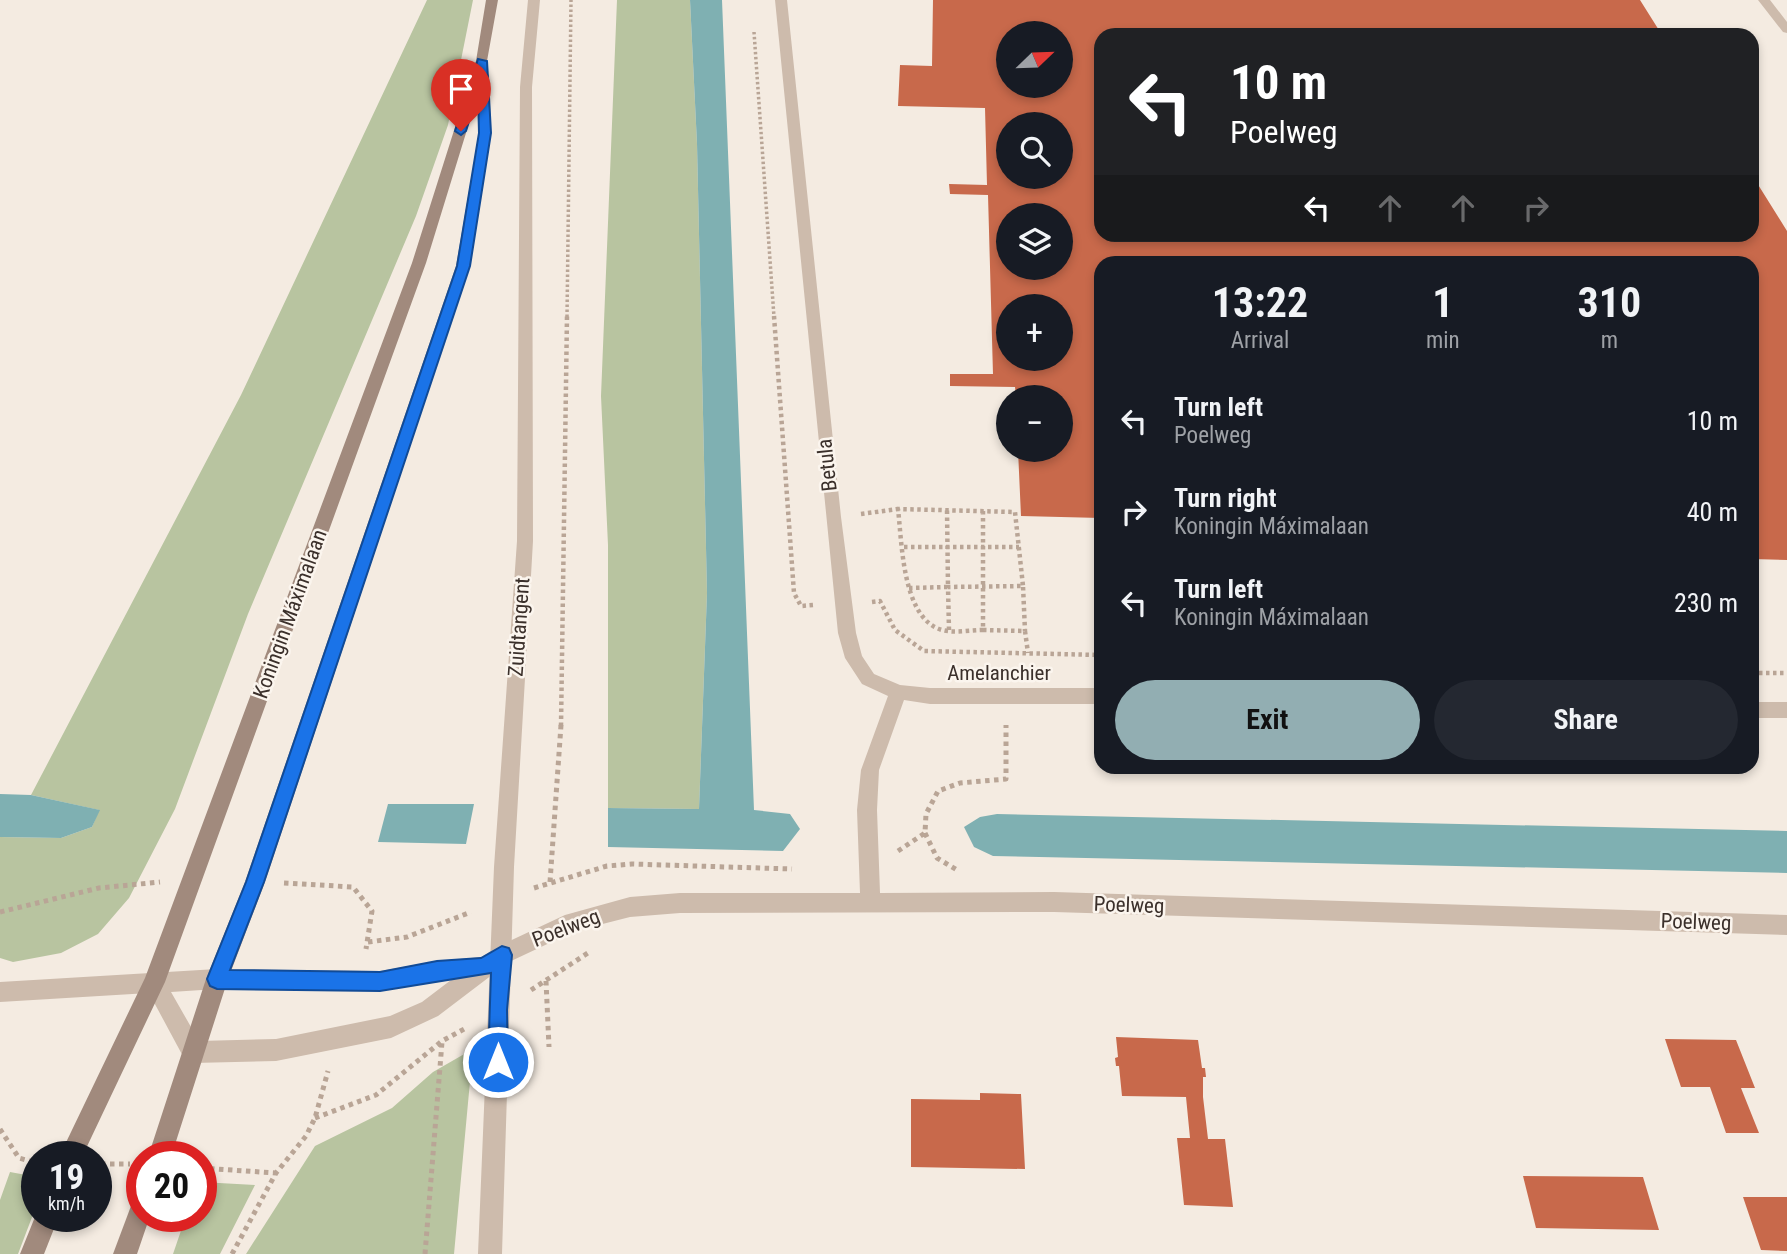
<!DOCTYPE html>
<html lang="en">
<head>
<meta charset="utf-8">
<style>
  :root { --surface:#171b24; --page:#242831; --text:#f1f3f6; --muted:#9ea1a6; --accent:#92aeb2 }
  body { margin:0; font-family:"Roboto Condensed",sans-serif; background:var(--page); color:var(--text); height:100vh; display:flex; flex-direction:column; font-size:26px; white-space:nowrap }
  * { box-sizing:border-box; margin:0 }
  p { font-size:23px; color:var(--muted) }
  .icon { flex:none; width:38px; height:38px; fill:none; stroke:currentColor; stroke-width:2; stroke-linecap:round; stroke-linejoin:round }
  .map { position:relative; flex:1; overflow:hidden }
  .side { position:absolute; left:1094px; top:256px; width:665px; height:518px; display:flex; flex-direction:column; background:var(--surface); border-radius:21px; box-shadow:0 4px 10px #0003 }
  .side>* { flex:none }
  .top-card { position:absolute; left:1094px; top:28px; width:665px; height:214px; border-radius:21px; box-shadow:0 4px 10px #0003; background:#202124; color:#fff; overflow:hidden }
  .needle { width:46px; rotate:67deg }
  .controls { position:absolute; left:996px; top:21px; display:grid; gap:14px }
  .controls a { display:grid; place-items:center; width:77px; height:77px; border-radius:50%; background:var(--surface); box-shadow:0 4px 10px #0003; font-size:35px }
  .speed { position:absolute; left:21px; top:1141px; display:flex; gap:14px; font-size:35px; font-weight:700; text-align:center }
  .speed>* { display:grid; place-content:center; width:91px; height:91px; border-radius:50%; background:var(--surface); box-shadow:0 4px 10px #0003; line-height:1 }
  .speed small { font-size:18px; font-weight:400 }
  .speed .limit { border:10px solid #d22; background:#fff; color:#111 }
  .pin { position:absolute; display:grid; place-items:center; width:60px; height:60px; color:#fff; margin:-72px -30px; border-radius:50% 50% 50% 0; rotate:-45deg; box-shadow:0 0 7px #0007 }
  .pin .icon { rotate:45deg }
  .me { position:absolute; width:77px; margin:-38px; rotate:0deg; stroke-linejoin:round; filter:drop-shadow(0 0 5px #0008) }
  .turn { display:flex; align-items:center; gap:24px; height:147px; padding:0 21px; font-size:32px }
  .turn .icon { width:91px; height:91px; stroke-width:2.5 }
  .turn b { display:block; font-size:49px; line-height:60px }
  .lanes { display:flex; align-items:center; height:66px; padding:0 21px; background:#0003; justify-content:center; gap:35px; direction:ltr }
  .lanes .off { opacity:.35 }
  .eta { display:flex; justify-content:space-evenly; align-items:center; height:119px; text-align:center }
  .eta b { font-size:42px; font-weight:700; line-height:49px }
  .primary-button { display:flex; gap:14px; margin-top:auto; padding:14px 21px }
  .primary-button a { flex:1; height:80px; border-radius:42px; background:var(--accent); color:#111; font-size:28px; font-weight:700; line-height:80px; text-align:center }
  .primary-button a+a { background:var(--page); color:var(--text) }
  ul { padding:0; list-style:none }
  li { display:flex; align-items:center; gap:21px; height:91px; padding:0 21px }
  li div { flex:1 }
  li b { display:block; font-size:26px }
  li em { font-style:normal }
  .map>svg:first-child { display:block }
  .green { fill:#b8c4a0 }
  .water { fill:#7fb0b2 }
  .building { fill:#c8694b; fill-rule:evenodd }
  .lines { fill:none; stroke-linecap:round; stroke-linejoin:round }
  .path-far2 { stroke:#b9a596; stroke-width:3.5; stroke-dasharray:2.5 2.5; stroke-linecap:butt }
  .path-far1 { stroke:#b9a596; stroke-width:4.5; stroke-dasharray:3.5 3.5; stroke-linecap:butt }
  .path { stroke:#b9a596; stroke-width:5; stroke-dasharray:4.5 4.5; stroke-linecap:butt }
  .lane { fill:#cdbbac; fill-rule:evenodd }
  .street { fill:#cdbbac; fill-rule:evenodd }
  .secondary { fill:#a18a7d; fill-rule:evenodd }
  .route { fill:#1a73e8; stroke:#114b97; stroke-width:2 }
  .labels { text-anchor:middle; stroke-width:5; stroke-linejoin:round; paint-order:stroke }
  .street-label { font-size:21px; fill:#3b302b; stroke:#fbf5ee }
</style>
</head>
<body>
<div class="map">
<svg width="1787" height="1254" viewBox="0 0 1787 1254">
  <rect width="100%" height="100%" fill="#f4ebe1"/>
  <path class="green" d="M427 0H473L448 125 416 216 248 614 175 809 129 898 98 934 61 953 13 962 0 958V837L61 838 92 827 99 810 31 795 241 395Z
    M617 0H690L697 144 707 593 699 809 608 808V545L601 396Z
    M473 1049 454 1254H246L315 1146 392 1108 433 1072Z
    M10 1172 37 1177V1204L18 1254H0V1200Z
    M201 1182 255 1185 220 1254H173L186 1216H201Z"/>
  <path class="water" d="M690 0H722L754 810 790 814 800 829 783 851 608 847V808L699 809 707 593 697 144Z
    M0 794 31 795 100 810 92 827 61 838 0 837Z
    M388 804H474L466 844 378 842Z
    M997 814 1787 831V873L993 856 974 847 964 827 980 817Z"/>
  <path class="building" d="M933 0H1640L1662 35H1101V234H1752V175L1787 231V560L1752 559V262H1101V518L1021 516 1018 450H1060V397H1016L1015 387 950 386V374H993L988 195 950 194 949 184 987 185 985 108 898 106 900 65 932 66ZM1008 33H1060V86H1008ZM1008 124H1060V177H1008ZM1008 215H1060V268H1008ZM1008 306H1060V359H1008Z
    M1116 1037 1198 1040 1202 1068H1205L1206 1077H1203V1097L1208 1139H1225L1233 1207 1184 1205 1177 1138H1190L1186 1097 1122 1096 1119 1066H1116L1115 1058 1118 1057Z
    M1665 1039 1736 1040 1755 1088H1741L1759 1133H1726L1710 1087H1681Z
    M980 1093 1021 1094 1025 1169 911 1167V1099L980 1100Z
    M1523 1176 1643 1177 1659 1230 1536 1228Z
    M1743 1197H1787V1251L1761 1250Z"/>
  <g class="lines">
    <path class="path-far2" d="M754 32 774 317
      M567 317 571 0"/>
    <path class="path-far1" d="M774 316 794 593 801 606 814 605
      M983 511V630L1025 631 1028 653
      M861 514 898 509
      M904 547H1019
      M909 588 948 587 947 510
      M872 602 880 601 895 630 924 651 1101 655
      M949 630 948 587 1023 586 1025 631
      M983 630C969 630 952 634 939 629 902 615 902 542 898 509L1015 512 1023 586
      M1752 673H1787
      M561 726 567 316"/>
    <path class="path" d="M925 833 937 858 957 870
      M898 851 925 833 926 814 938 791 960 783 1006 779V725
      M550 882 561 725
      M284 883 353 887 372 911 366 949
      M534 888 607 866 632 864 792 869
      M0 912 99 888 160 882
      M368 942 407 937 471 912
      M546 981 549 1047
      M531 990 591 951
      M315 1118 376 1095 442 1041 466 1028
      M0 1129 19 1158 37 1163
      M101 1164H130
      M201 1168 276 1173
      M232 1254 276 1173 306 1136 315 1118 328 1071
      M425 1254 442 1042"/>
    <path class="lane" d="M528 0H540L532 87 533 541 514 867 502 1254H478L494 867 517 541 520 87Z"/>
    <path class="street" d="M775 0H787L841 517 856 633 862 656 874 674 900 685 930 688H1101V704H930L904 700 879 770 877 810 880 893 1054 892 1787 915V935L1054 912 680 913 630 917 575 931 509 962 438 1016 391 1038 276 1061 193 1063 185 1060 149 993 0 1002V982L217 969 380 971 437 961 482 957 495 948 565 915 630 897 680 893H860L857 810 861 770 888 696 862 684 845 658 838 633ZM451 980 422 1002 390 1016 276 1039 199 1041 171 992 217 989 380 991Z
      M1758 0H1770L1787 22V33L1783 32Z
      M1752 702H1787V718H1752Z"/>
    <path class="secondary" d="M486 0H498L485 72 489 75 491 133 470 266 265 882 228 979 171 1157H148L206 979 245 882 456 266 479 133 478 94 426 263 165 982 82 1157H59L145 978 412 263 476 61Z
      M142 1194V1216H150L137 1254H113L134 1198Z
      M37 1212V1216H59L44 1254H20Z"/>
  </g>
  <path class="route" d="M478 59 487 61 491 133 470 266 264 882 230 970 380 972 437 961 481 958 502 946 509 948 512 955 507 1010 508 1062 505 1069 498 1072 491 1069 488 1062 491 973 380 991 217 989 210 986 207 979 246 882 457 266 479 133 478 93 466 131 461 135 455 131Z"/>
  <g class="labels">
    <g class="street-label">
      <text transform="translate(827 465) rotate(-96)" y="7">Betula</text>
      <text transform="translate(290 614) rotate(-70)" y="7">Koningin Máximalaan</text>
      <text transform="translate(519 627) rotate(-86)" y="7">Zuidtangent</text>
      <text x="999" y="680">Amelanchier</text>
      <text transform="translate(1129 905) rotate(2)" y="7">Poelweg</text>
      <text transform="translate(1696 922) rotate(2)" y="7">Poelweg</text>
      <text transform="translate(566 928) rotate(-21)" y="7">Poelweg</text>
    </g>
  </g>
</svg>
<div class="controls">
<a><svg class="needle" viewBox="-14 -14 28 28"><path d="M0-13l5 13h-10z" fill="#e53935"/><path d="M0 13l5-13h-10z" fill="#9ea1a6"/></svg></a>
<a><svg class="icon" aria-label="search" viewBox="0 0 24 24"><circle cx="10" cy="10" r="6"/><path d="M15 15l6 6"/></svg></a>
<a><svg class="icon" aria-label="layers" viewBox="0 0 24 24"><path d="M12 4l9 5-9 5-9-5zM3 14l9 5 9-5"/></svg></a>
<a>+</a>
<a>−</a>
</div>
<div class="speed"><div>19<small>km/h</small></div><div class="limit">20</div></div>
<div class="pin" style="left:461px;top:131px;background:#d93025"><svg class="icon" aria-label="arrive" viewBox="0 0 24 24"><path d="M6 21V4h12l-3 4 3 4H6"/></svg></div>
<svg class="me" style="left:498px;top:1062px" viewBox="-20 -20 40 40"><circle r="17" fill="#1a73e8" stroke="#fff" stroke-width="3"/><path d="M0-11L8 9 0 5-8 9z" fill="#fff"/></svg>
<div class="top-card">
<div class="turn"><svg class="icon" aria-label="left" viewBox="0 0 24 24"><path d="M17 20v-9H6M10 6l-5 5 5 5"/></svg><div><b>10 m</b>Poelweg</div></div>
<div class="lanes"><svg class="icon" aria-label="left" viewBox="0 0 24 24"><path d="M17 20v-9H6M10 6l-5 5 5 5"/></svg><svg class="icon off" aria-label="ahead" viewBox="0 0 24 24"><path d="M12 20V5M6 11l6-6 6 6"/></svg><svg class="icon off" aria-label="ahead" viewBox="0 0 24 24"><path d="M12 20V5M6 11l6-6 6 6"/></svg><svg class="icon off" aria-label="right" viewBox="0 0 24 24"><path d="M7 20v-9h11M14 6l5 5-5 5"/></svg></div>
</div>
<section class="side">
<div class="eta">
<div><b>13:22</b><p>Arrival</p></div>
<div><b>1</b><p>min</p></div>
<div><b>310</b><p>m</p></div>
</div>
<ul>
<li><svg class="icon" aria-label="left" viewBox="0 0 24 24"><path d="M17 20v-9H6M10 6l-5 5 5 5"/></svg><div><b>Turn left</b><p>Poelweg</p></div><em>10 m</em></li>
<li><svg class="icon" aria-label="right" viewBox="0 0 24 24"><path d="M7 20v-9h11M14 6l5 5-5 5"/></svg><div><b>Turn right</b><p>Koningin Máximalaan</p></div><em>40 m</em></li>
<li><svg class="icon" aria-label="left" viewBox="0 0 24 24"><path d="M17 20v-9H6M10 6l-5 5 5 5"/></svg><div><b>Turn left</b><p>Koningin Máximalaan</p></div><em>230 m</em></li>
</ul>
<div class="primary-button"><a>Exit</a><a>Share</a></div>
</section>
</div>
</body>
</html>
